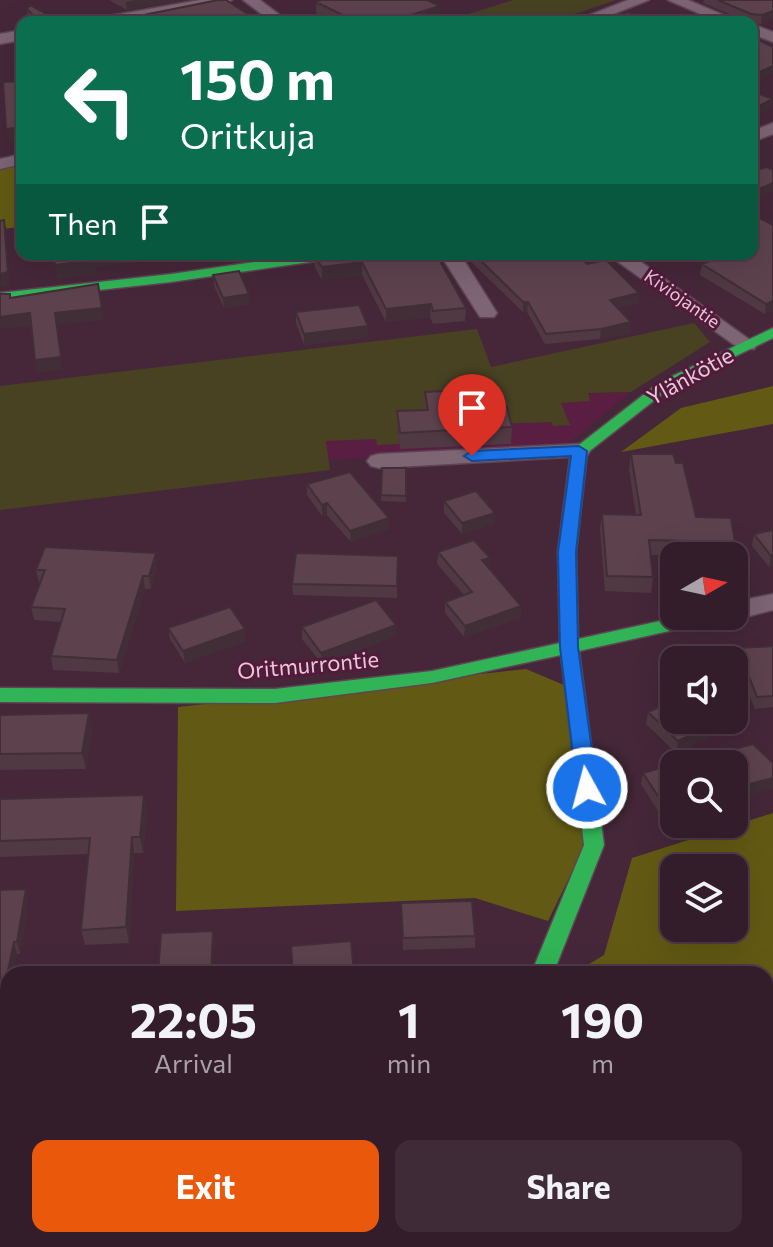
<!DOCTYPE html>
<html lang="en">
<head>
<meta charset="utf-8">
<style>
  :root { --surface:#341d2b; --page:#3f2a37; --text:#f1f3f6; --muted:#a9a2a9; --line:#4e3b47; --accent:#ea580c }
  body { margin:0; font-family:Commissioner,sans-serif; background:var(--page); color:var(--text); height:100vh; display:flex; flex-direction:column; font-size:30px; white-space:nowrap }
  * { box-sizing:border-box; margin:0 }
  p { font-size:26px; color:var(--muted) }
  .icon { flex:none; width:44px; height:44px; fill:none; stroke:currentColor; stroke-width:2; stroke-linecap:round; stroke-linejoin:round }
  .map { position:relative; flex:1; overflow:hidden }
  .side { position:absolute; left:0px; top:966px; width:774px; height:282px; display:flex; flex-direction:column; background:var(--surface); border-radius:24px 24px 0 0; box-shadow:0 8px 32px #0002,0 0 0 2px var(--line) }
  .side>* { flex:none }
  .banner { position:absolute; left:16px; top:16px; width:742px; height:244px; border-radius:16px; box-shadow:0 8px 32px #0002,0 0 0 2px var(--line); background:#0b6e4f; color:#fff; overflow:hidden }
  .needle { width:52px; rotate:81deg }
  .tools { position:absolute; left:660px; top:542px; display:grid; gap:16px }
  .tools a { display:grid; place-items:center; width:88px; height:88px; border-radius:16px; background:var(--surface); box-shadow:0 8px 32px #0002,0 0 0 2px var(--line); font-size:40px }
  .pin { position:absolute; display:grid; place-items:center; width:68px; height:68px; color:#fff; margin:-82px -34px; border-radius:50% 50% 50% 0; rotate:-45deg; box-shadow:0 0 8px #0007 }
  .pin .icon { rotate:45deg }
  .me { position:absolute; width:88px; margin:-44px; rotate:353deg; stroke-linejoin:round; filter:drop-shadow(0 0 6px #0008) }
  .turn { display:flex; align-items:center; gap:28px; height:168px; padding:0 32px; font-size:36px }
  .turn .icon { width:104px; height:104px; stroke-width:2.5 }
  .turn b { display:block; font-size:56px; line-height:68px }
  .then { display:flex; align-items:center; height:76px; padding:0 32px; background:#0003; gap:16px; font-size:30px }
  .eta { display:flex; justify-content:space-evenly; align-items:center; height:136px; text-align:center }
  .eta b { font-size:48px; font-weight:700; line-height:56px }
  .primary-button { display:flex; gap:16px; margin-top:auto; padding:16px 32px }
  .primary-button a { flex:1; height:92px; border-radius:16px; background:var(--accent); color:#fff; font-size:32px; font-weight:700; line-height:92px; text-align:center }
  .primary-button a+a { background:var(--page); color:var(--text) }
  .map>svg:first-child { display:block }
  .built { fill:#591e42 }
  .green { fill:#484223 }
  .forest { fill:#625a14; fill-rule:evenodd }
  .lines { fill:none; stroke-linecap:round; stroke-linejoin:round }
  .street-casing { stroke:#5f4454; stroke-width:3 }
  .fast-casing { stroke:#5f4454; stroke-width:3 }
  .slow-casing { stroke:#5f4454; stroke-width:3 }
  .street { fill:#7d6573; fill-rule:evenodd }
  .fast { fill:#30b455; fill-rule:evenodd }
  .slow { fill:#ff9f0a; fill-rule:evenodd }
  .wall { fill:#503942 }
  .shaded-wall { fill:#412e36 }
  .building { fill:#5d424d; stroke:#412e36; stroke-width:2 }
  .route { fill:#1a73e8; stroke:#114b97; stroke-width:2 }
  .labels { text-anchor:middle; stroke-width:6; stroke-linejoin:round; paint-order:stroke }
  .far-street-label { font-size:18px; fill:#eac7d8; stroke:#521a3b }
  .street-label { font-size:22px; fill:#eac7d8; stroke:#521a3b }
</style>
</head>
<body>
<div class="map">
<svg width="773" height="1247" viewBox="0 0 773 1247">
  <rect width="100%" height="100%" fill="#452739"/>
  <path class="built" d="M631 392 562 449 328 460 322 404Z"/>
  <path class="green" d="M513 0H616L551 22H443Z
    M694 323 710 342 631 392 588 393 590 401 561 403 570 425 553 426 552 422 397 427 399 444 377 445 376 439 326 441 330 470 0 510V386L477 329 491 367Z"/>
  <path class="forest" d="M22 162V227L0 229V167Z
    M773 386V424L621 452 681 408Z
    M526 669 564 685 586 843 548 921 475 898 176 911 178 707Z
    M773 813V994L766 997V974H573L604 955 632 858ZM674 868H734V928H674Z"/>
  <g class="lines">
    <defs>
      <path id="street" d="M200 0H232L225 4 124 22H91L98 18Z
        M243 0H260L289 22H272Z
        M628 0H649L593 22H572Z
        M668 0H688L740 22H719Z
        M752 24 773 32V42L752 34Z
        M22 30V40L0 44V34Z
        M773 123V134L752 142V131Z
        M22 154V164L0 169V159Z
        M440 254H460L497 313 494 317H480Z
        M607 254H630L757 345 754 349H740Z
        M579 444 587 446 590 451 587 456 379 468 371 466 367 461 371 456 379 454Z
        M773 594V610L734 620 724 616H734V602Z
        M138 1240H195L192 1247H135Z"/>
      <path id="fast" d="M310 254H345L338 258 171 282 0 301V293L171 274Z
        M773 328V338L670 388 587 453 576 552 578 639 683 616H719L710 622 579 651 604 845 553 974H531L584 845 561 655 432 683 275 703 0 702V688L275 689 432 671 560 643 558 552 571 451 660 382Z
        M773 1076V1099L766 1102V1079Z"/>
      <path id="slow" d="M452 1240H490L487 1247H449Z"/>
    </defs>
    <use href="#street" class="street-casing"/>
    <use href="#fast" class="fast-casing"/>
    <use href="#slow" class="slow-casing"/>
    <use href="#street" class="street"/>
    <use href="#fast" class="fast"/>
    <use href="#slow" class="slow"/>
  </g>
  <path class="wall" d="M109 0H187L127 10Z
    M704 0H773V19L761 24 748 22 703 3Z
    M316 2 434 3 440 18 427 22H333L316 13Z
    M27 9 60 22H33L28 17Z
    M436 254 466 308 465 321 433 324 430 317 386 322 362 275 322 280 315 268 314 256Z
    M463 254H577L587 264 639 293 638 303 617 308 630 333 600 339 545 344 527 312H523Z
    M728 254 773 311 765 314 700 275 702 264Z
    M213 275 250 304 224 308 214 286Z
    M296 312 369 337 304 345 296 323Z
    M425 392 512 427 511 444 400 449 397 427V411L425 410Z
    M631 454 676 463 696 517 735 542 733 556 651 555 653 577 651 593 605 591 600 529 602 514 636 515 629 469Z
    M382 468H406V502L381 501Z
    M307 484 389 518V529L351 542 327 515 322 516 307 495Z
    M444 501 495 513 494 524 462 534 444 513Z
    M773 530V566L769 567 752 546 754 534Z
    M438 552 490 558 489 568 521 618 464 637 445 613V602L464 595 437 564Z
    M398 556 397 598 293 595 292 584Z
    M157 566 151 589H145L119 673 53 670 51 656 62 622 34 620 31 607 40 583H39L36 570Z
    M396 625V636L322 664 302 639V627Z
    M168 628 246 641 185 663 170 639Z
    M773 646V707L755 709 735 660 738 648Z
    M648 712 674 720H725L723 730 676 753 646 724Z
    M89 713 92 729 86 769 0 770V715Z
    M674 764 663 819 641 784 643 773Z
    M144 795 147 811 143 853H134L129 943 85 945 81 930 88 854 0 857V799Z
    M26 889 28 901 20 954H17L5 1011H0V890Z
    M401 903 475 936V948L403 950Z"/>
  <path class="shaded-wall" d="M136 0H187L127 10 126 2Z
    M440 6V18L427 22H388Z
    M773 11V19L761 24 762 15Z
    M773 66V74L752 84V75Z
    M773 99 771 109 752 117V109Z
    M22 127V142L9 143 6 129Z
    M773 183V192L752 201V192Z
    M4 220 7 232 10 285 0 287Z
    M94 254H154V260L96 267 97 274 57 279 55 265Z
    M362 262V275L322 280V267Z
    M639 293 638 303 609 311 610 300Z
    M249 294 250 304 224 308 223 298Z
    M773 301V311L765 314 766 304Z
    M523 302H528L527 312H523Z
    M431 304 430 317 386 322V309Z
    M102 308 104 320 57 325 63 370 37 373 35 360 55 313Z
    M30 313 32 326 0 329V317Z
    M631 322 630 333 600 339 601 329Z
    M368 326 369 337 304 345V334Z
    M327 503V515L322 516V505Z
    M495 513 494 524 462 534V523Z
    M389 518V529L351 542 350 531Z
    M156 553 157 566 151 589 149 576Z
    M773 555V566L769 567 771 556Z
    M490 558 489 569 482 560Z
    M143 576 145 589 119 673 117 660Z
    M521 606V618L464 637 465 626Z
    M396 625V636L322 664 321 653Z
    M245 629 246 641 185 663 183 651Z
    M89 713 92 729 86 769 82 753Z
    M722 720H725L723 730 676 753 678 741Z
    M773 778V789L734 800V788Z
    M144 795 147 811 143 853 140 837Z
    M674 805V816L663 819 665 807Z
    M132 837 134 853 129 943 126 927Z
    M26 889 28 901 20 954 17 942Z
    M213 931 215 943 213 974H211Z
    M14 942 17 954 13 974H8V998L5 1011 2 1000Z
    M3 1059 6 1070 8 1099Z
    M8 1116V1128L0 1130V1118Z"/>
  <path class="building" d="M218 0H226L260 22H109Z
    M321 0H427L440 6 388 22H357L316 2Z
    M718 0H773V11L762 15 751 14Z
    M30 5 60 22H40L27 9Z
    M628 12 652 22H597Z
    M752 37 773 47V66L752 75Z
    M22 81V127L6 129 3 82Z
    M752 91 773 99 752 109Z
    M767 167 773 170V183L752 192V171H754Z
    M752 214 773 225V301L766 304 702 264 728 254H752Z
    M4 220 8 272 0 274V221Z
    M54 254H94L95 260 55 265Z
    M324 254H436L466 308 433 311 431 304 386 309 362 262 322 267 314 256Z
    M474 254H577L587 264 606 260 639 293 610 300 631 322 601 329 546 334 528 302H523Z
    M239 271 249 294 223 298 213 275Z
    M98 284 102 308 55 313 61 357 35 360 30 313 0 317V294H10V298Z
    M359 305 368 326 304 334 296 312Z
    M464 390 468 409 507 407 512 427 400 433 397 411 428 410 425 392Z
    M631 454H673L676 463H683L696 517 731 518 735 542 649 540 653 577 607 576 602 514 641 515Z
    M382 468H406V496L381 495Z
    M350 472 389 518 350 531 327 503 322 505 307 484Z
    M476 491 495 513 462 523 444 501Z
    M773 530V555L771 556 754 534Z
    M474 540 490 558 482 560 521 606 465 626 445 602 472 592 438 552Z
    M45 547 156 553 149 576H143L117 660 51 656 65 609 31 607 45 570H36Z
    M296 553 398 556 397 586 292 584Z
    M376 600 396 625 321 653 302 627Z
    M230 607 245 629 183 651 168 628Z
    M773 646V696L757 697 738 648Z
    M674 700V720H722L678 741 648 712Z
    M89 713 82 753 0 754V715Z
    M753 744 773 763V778L734 788V764H676Z
    M674 764V805L665 807 643 773Z
    M144 795 140 837H132L126 927 81 930 90 838 0 841V799Z
    M26 889 17 942H14L2 1000H0V890Z
    M472 901 475 936 403 938 401 903Z
    M213 931 211 974H158L161 933Z
    M351 941 354 974H293L291 946Z
    M3 1059 8 1096V1116L0 1118V1060Z
    M13 1240H52L53 1247H14Z"/>
  <path class="route" d="M579 446 587 451 576 552 578 647 597 788 594 794H580L577 788 560 647 558 552 571 456 472 461 464 456 472 451Z"/>
  <g class="labels">
    <g class="far-street-label">
      <text transform="translate(682 299) rotate(35)" y="6">Kiviojantie</text>
    </g>
    <g class="street-label">
      <text transform="translate(690 376) rotate(-29)" y="8">Ylänkötie</text>
      <text transform="translate(308 665) rotate(-5)" y="8">Oritmurrontie</text>
    </g>
  </g>
</svg>
<div class="tools">
<a><svg class="needle" viewBox="-14 -14 28 28"><path d="M0-13l5 13h-10z" fill="#e53935"/><path d="M0 13l5-13h-10z" fill="#a9a2a9"/></svg></a>
<a><svg class="icon" aria-label="sound" viewBox="0 0 24 24"><path d="M4 9h4l5-4v14l-5-4H4zM17 9q2 3 0 6"/></svg></a>
<a><svg class="icon" aria-label="search" viewBox="0 0 24 24"><circle cx="10" cy="10" r="6"/><path d="M15 15l6 6"/></svg></a>
<a><svg class="icon" aria-label="layers" viewBox="0 0 24 24"><path d="M12 4l9 5-9 5-9-5zM3 14l9 5 9-5"/></svg></a>
</div>
<div class="pin" style="left:472px;top:456px;background:#d93025"><svg class="icon" aria-label="arrive" viewBox="0 0 24 24"><path d="M6 21V4h12l-3 4 3 4H6"/></svg></div>
<svg class="me" style="left:587px;top:788px" viewBox="-20 -20 40 40"><circle r="17" fill="#1a73e8" stroke="#fff" stroke-width="3"/><path d="M0-11L8 9 0 5-8 9z" fill="#fff"/></svg>
<div class="banner">
<div class="turn"><svg class="icon" aria-label="left" viewBox="0 0 24 24"><path d="M17 20v-9H6M10 6l-5 5 5 5"/></svg><div><b>150 m</b>Oritkuja</div></div>
<div class="then">Then<svg class="icon" aria-label="arrive" viewBox="0 0 24 24"><path d="M6 21V4h12l-3 4 3 4H6"/></svg></div>
</div>
<section class="side">
<div class="eta">
<div><b>22:05</b><p>Arrival</p></div>
<div><b>1</b><p>min</p></div>
<div><b>190</b><p>m</p></div>
</div>
<div class="primary-button"><a>Exit</a><a>Share</a></div>
</section>
</div>
</body>
</html>
